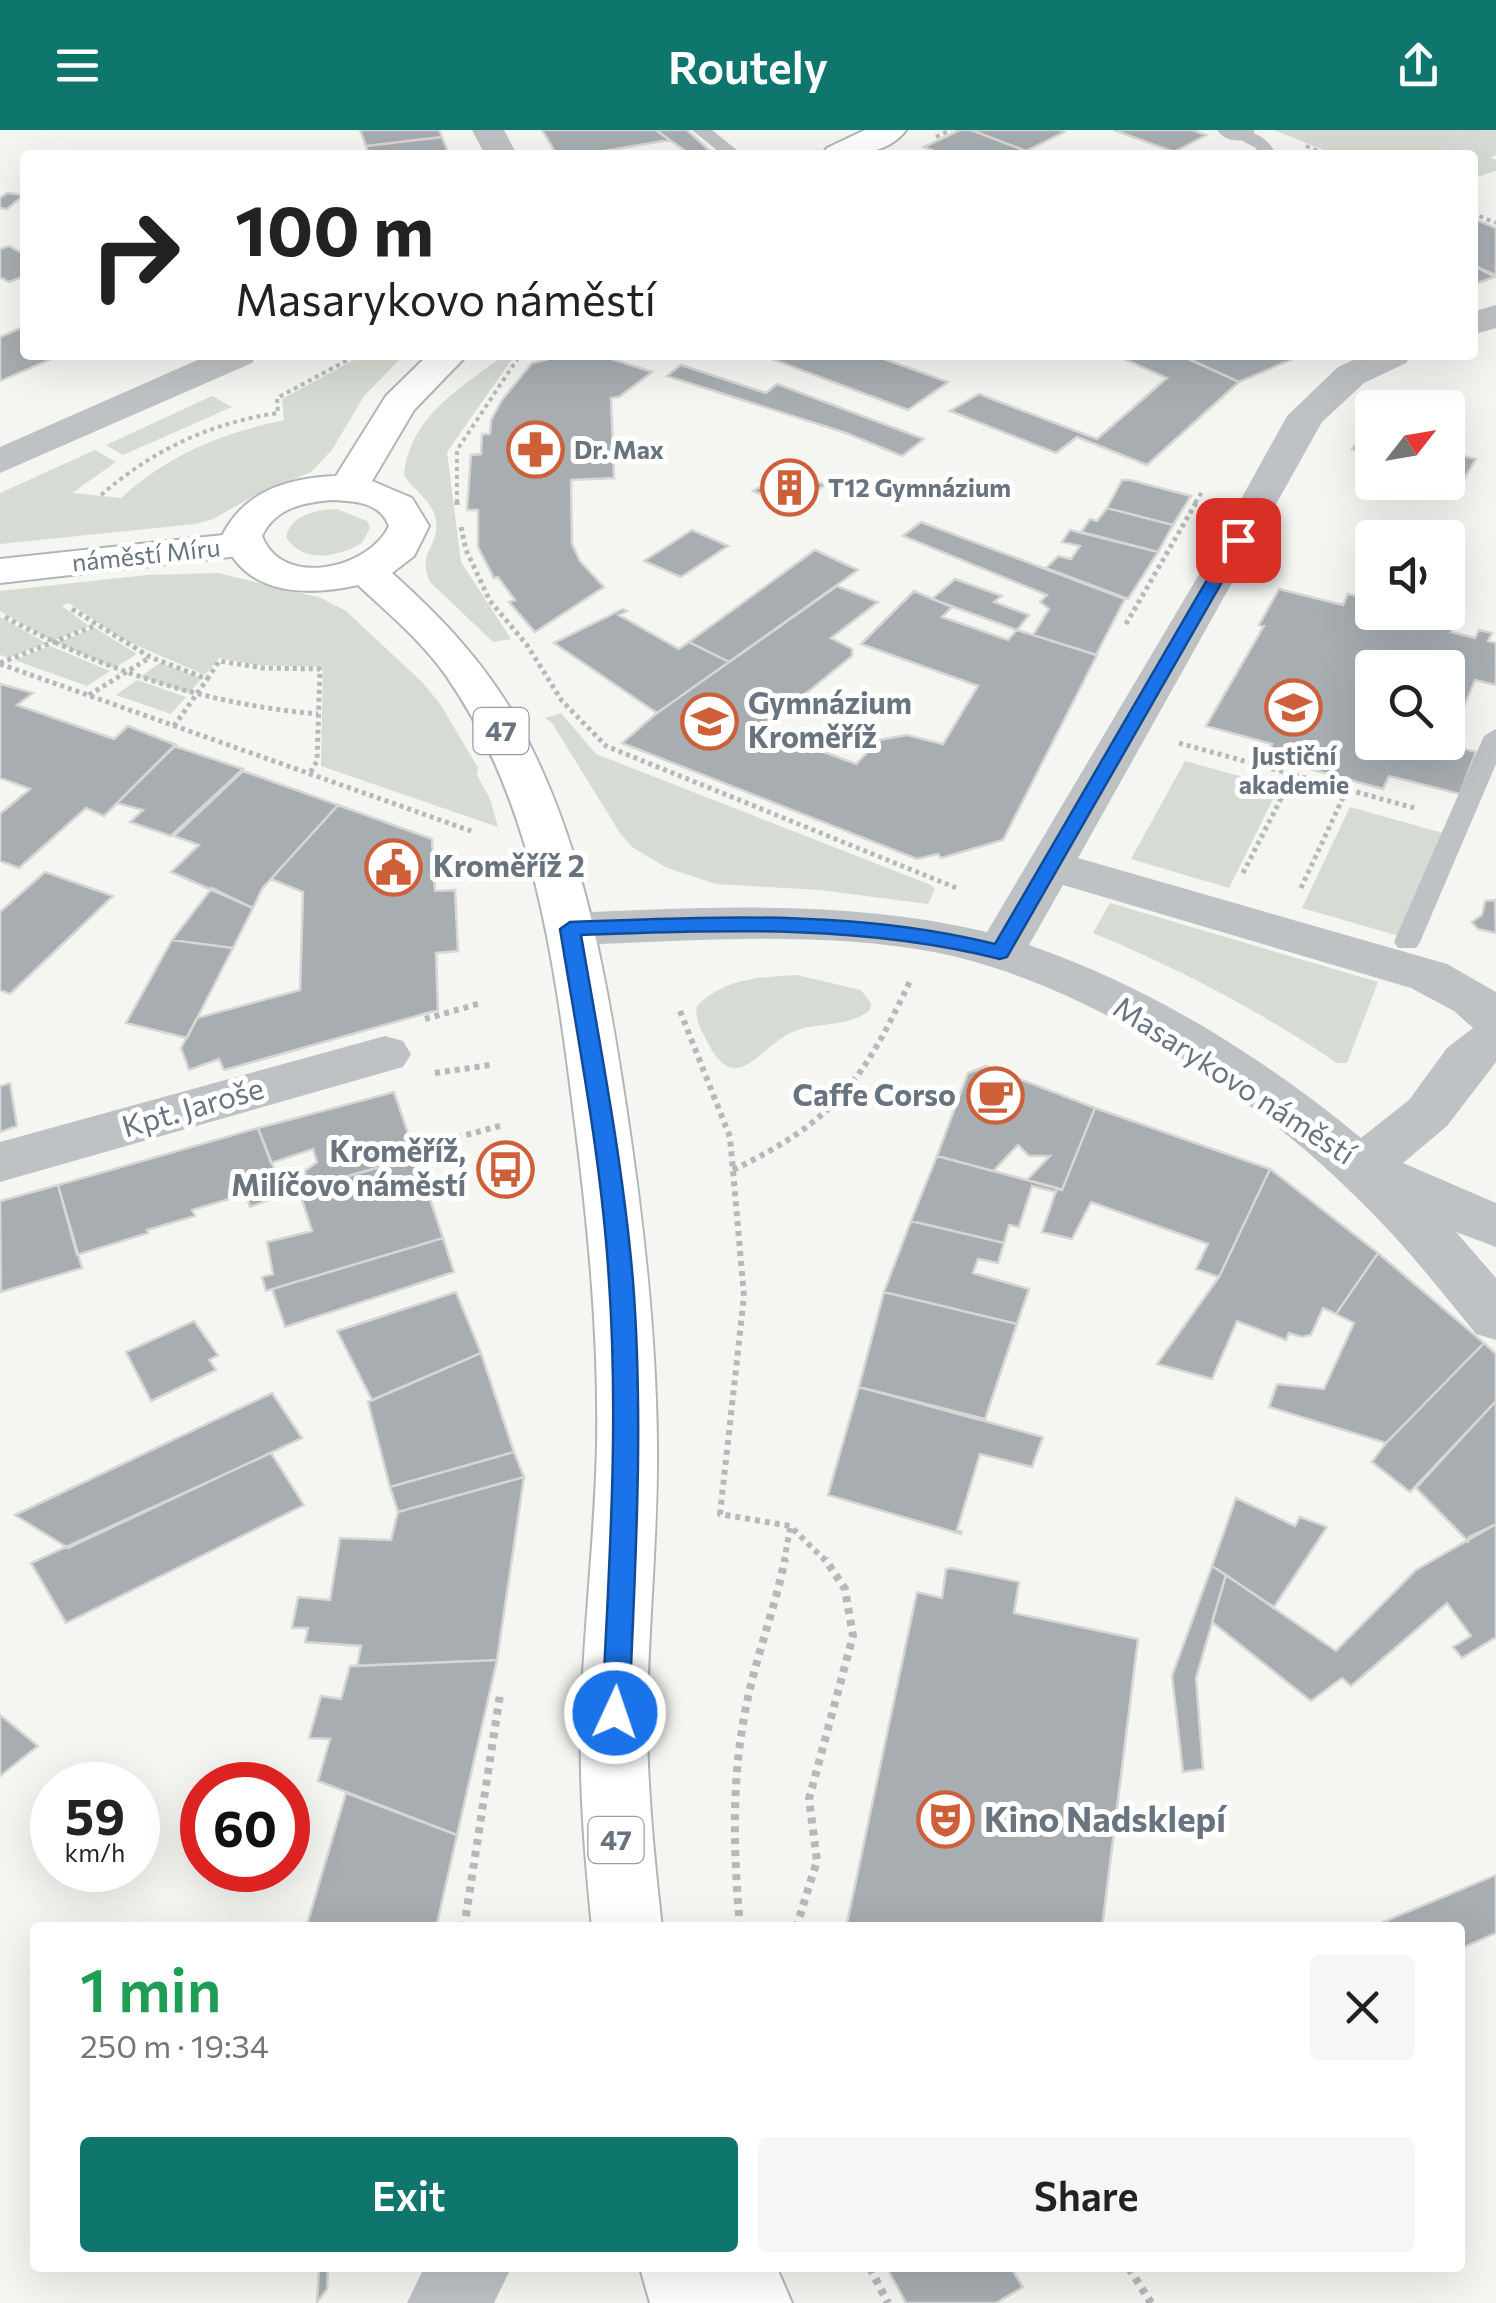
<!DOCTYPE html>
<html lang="en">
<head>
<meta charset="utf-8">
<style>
  :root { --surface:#fff; --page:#f6f6f6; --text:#222; --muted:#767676; --accent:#0f766e }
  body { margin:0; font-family:Commissioner,sans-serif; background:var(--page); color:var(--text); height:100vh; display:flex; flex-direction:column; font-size:38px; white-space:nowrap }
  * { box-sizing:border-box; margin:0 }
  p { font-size:32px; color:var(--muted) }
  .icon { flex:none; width:55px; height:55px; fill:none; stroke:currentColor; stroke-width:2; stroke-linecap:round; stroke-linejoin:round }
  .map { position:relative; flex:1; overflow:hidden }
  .panel { position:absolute; left:30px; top:1792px; width:1435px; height:350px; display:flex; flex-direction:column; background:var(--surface); border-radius:10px; box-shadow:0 10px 40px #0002 }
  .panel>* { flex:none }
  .guide { position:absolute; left:20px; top:20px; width:1458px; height:210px; border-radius:10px; box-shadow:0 10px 40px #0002; background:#fff; color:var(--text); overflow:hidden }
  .needle { width:65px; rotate:59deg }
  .fabs { position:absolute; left:1355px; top:260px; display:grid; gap:20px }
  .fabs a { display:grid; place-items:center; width:110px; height:110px; border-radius:10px; background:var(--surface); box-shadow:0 10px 40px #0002; font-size:50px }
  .speed { position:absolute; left:30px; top:1632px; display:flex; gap:20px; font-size:50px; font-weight:700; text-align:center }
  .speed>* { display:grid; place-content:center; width:130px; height:130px; border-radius:50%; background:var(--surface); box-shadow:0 10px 40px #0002; line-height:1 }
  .speed small { font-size:25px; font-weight:400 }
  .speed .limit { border:15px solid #d22; background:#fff; color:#111 }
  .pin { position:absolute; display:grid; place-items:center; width:85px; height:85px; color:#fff; margin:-42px; border-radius:20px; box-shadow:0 5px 15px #0006 }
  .me { position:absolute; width:110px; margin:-55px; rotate:3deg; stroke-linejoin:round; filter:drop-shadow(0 0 8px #0008) }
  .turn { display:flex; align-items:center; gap:35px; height:210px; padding:0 50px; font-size:45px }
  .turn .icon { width:130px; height:130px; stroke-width:2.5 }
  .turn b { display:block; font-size:70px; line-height:85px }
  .round { display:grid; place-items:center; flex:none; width:105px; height:105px; border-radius:10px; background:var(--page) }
  .overview { display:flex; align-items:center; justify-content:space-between; height:170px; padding:0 50px }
  h1 { font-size:60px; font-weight:600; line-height:75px; color:#1e9e55 }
  .button { display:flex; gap:20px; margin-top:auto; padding:20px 50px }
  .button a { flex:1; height:115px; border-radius:10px; background:var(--accent); color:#fff; font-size:40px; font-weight:600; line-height:115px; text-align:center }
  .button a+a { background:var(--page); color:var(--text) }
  header { display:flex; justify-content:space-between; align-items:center; height:130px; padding:0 50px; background:var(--accent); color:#fff; font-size:45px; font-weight:600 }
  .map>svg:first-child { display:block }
  .green { fill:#d6dbd4 }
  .building { fill:#a7adb1; stroke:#d6d6d5; stroke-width:2.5; fill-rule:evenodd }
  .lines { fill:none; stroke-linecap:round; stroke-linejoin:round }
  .secondary-casing { stroke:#b1b5b9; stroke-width:4 }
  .primary-casing { stroke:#b2b6b9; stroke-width:4 }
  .path-far3 { stroke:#b6b9bb; stroke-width:4; stroke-dasharray:4 4; stroke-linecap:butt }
  .path-far2 { stroke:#b6b9bb; stroke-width:5; stroke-dasharray:4 4; stroke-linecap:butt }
  .path-far1 { stroke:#b6b9bb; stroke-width:6; stroke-dasharray:5 5; stroke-linecap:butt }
  .path { stroke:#b6b9bb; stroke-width:8; stroke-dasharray:6 6; stroke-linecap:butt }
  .service { fill:#bfc2c5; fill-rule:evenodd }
  .minor { fill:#bfc2c5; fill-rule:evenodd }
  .secondary { fill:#fff; fill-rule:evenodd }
  .primary { fill:#fff; fill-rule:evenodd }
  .route { fill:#1a73e8; stroke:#114b97; stroke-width:2.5 }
  .labels { text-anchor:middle; stroke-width:10; stroke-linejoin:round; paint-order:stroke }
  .far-poi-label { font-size:25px; font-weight:bold; fill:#68747f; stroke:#fff; text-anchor:start }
  .far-street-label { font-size:25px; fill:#68747f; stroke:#fff }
  .shield { fill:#fff; stroke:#959ea5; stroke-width:2.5 }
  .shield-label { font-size:28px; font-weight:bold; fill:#68747f }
  .poi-label { font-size:30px; font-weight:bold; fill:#68747f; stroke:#fff; text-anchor:start }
  .street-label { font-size:30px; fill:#68747f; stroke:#fff }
  .near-poi-label { font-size:35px; font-weight:bold; fill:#68747f; stroke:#fff; text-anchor:start }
</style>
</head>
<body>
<header><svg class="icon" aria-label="menu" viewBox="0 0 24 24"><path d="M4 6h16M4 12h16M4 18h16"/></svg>Routely<svg class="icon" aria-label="share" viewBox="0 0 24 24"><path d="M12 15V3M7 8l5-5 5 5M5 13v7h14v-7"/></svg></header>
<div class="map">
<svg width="1496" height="2173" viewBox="0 0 1496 2173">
  <rect width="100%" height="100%" fill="#f5f5f2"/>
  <path class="green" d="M1274 0H1496V25L1491 28 1496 30V41L1473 48 1472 25H1336Z
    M363 225H404L364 266 332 320 311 342 259 363 213 389 195 394 0 414V363L95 320 116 332 72 363 121 368C170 324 220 304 284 290L282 269Z
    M504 225H515L447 322 461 432 511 509 493 512 430 452C416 422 440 417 436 391 434 372 413 360 404 345 410 286 461 258 504 225Z
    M212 266 232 277 123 325 106 315Z
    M337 379 367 391 370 398 362 413C339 427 302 434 286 407 292 384 315 380 337 379Z
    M218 443 321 468 346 481 422 552 441 575 478 638 477 645 490 669 498 697 321 636 323 537 257 535 219 528 205 545 122 509 69 473 62 476 89 496 52 511 0 481V461L147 445Z
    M0 487 46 513 9 528 0 525Z
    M95 498 137 524 114 538 57 513Z
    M50 516 110 541 87 556 14 530Z
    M160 533 202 548 189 563 140 547Z
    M137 550 186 567 171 584 116 565Z
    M561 583 596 624 931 755 935 759 928 774 820 760 716 754 667 738 632 717 620 703 552 593 545 588Z
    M1185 631 1279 657 1229 758 1131 729Z
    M1350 677 1443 703 1399 806 1302 778Z
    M1110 773 1378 852 1347 933H1337C1260 881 1178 838 1093 803Z
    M797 845 861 860 871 873 870 880C849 897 819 892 795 901 762 912 737 971 708 913 702 901 694 890 697 876 725 848 760 847 797 845Z"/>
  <path class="building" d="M360 0H439L442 7 366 16Z
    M542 0H656L669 10 604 21 606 25H557Z
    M656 0H687L714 25H691Z
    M960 0H971L1026 21 1019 25H944L924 17Z
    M971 0H1059L1064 2 1026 21Z
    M1114 0H1192L1206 5 1174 22Z
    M442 7 449 25H369L366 16Z
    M7 63 24 65 7 79 0 78V68Z
    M1472 88 1496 98V145L1472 135Z
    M9 116 25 125V146L9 152 0 147V119Z
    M1472 135 1495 147 1472 155Z
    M25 196V225H61L0 251V207Z
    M565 225H600L652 242 619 267 611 268 614 348 571 350 572 414 580 431 604 457 535 502 509 472 515 470 498 447 494 448 478 417V380H467L471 325 481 324 482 304H490L491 290 502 270 532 233Z
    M761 225H873L948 252 908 280Z
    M1115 225H1180L1239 252 1147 335 1077 307 1056 323 950 281 979 264 1097 309 1167 248Z
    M1180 225H1278L1290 230 1239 252Z
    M681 235 766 263 777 254 924 309 902 326 846 303 667 246Z
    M1363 304 1372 306 1367 323 1352 319Z
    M1448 322 1476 329 1462 352 1448 348Z
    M789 339 825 355 791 378 753 361Z
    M1122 350H1130L1191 366 1173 395 1107 378Z
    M1107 378 1173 395 1158 422 1081 402 1090 389 1097 391Z
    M921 392 1125 469 1096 525 1033 505 1049 479 1040 472 1047 465 903 406Z
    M692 400 728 416 681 447 644 431Z
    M1070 400 1158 422 1128 469 1046 438 1058 426 1071 429 1080 416 1062 412Z
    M815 420 858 440 729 532 689 512Z
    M955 449 1002 466 994 472 1029 485 1017 500 932 469Z
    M837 456 878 472 831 508 852 519V526L762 599 856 634 879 610 907 605 943 614 978 556 861 514 914 461 952 477 942 487 1008 510 1017 500 1097 525 1003 710 941 728 938 724 917 729 622 613 657 583Z
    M1279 459 1343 475 1348 464 1372 470V482H1422L1457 491 1451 502 1475 508 1479 500 1492 503 1488 511 1496 513V555L1475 550 1448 615 1476 622 1460 664 1389 646 1383 659 1266 627 1272 614 1206 596 1264 496 1259 495ZM1372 538H1448V612H1372Z
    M623 479 627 481 619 485 679 519 689 512 729 532 657 583 554 513Z
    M0 554 33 563 17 575 114 609 128 596 176 615 104 686 86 678 19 738 0 731V684L30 659 0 648Z
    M174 616 243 639 171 706 130 692 143 680 117 673Z
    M243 641 338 675 262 759 253 778 171 742 199 715 174 706Z
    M338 675 432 709 435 761 455 760 458 821 436 823 438 880 224 940 219 929 189 940 181 918 197 888 300 860 303 762 271 749Z
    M45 742 113 766 10 864 0 860V782Z
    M212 758 253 778 233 818 172 810Z
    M1495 770 1496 803 1478 799 1472 792 1482 785 1485 771Z
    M172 810 233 818 187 908 126 893Z
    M986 936 1095 978 1062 1060 1027 1050 1050 1026H1029L1018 1015 993 1041 937 1026 968 943Z
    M10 953 17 996 0 1002V956Z
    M394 962 416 1027 308 1057 305 1041 317 1032 313 1019 271 1033 258 998Z
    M1095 978 1270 1039 1219 1147 1196 1139 1208 1114 1091 1072 1072 1109 1042 1102 1057 1058 1062 1060Z
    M258 998 284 1064 250 1077 246 1064 192 1080 195 1086 147 1100 148 1103 77 1125 58 1055Z
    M937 1026 993 1041 1057 1058 1056 1062 1032 1056 1019 1097 1009 1095 1004 1113 911 1091Z
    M416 1027 443 1108 266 1161 262 1147 273 1144 267 1112 312 1101 299 1060Z
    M1270 1039 1378 1123 1336 1184 1323 1178 1311 1205 1302 1207 1289 1203 1286 1210 1237 1191 1212 1249 1157 1234 1219 1147Z
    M58 1055 82 1138 1 1162 0 1071Z
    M911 1091 1004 1113 998 1133 978 1129 973 1143 1029 1159 1017 1194 884 1162Z
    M443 1108 454 1142 285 1197 272 1159Z
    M1378 1123 1484 1213 1386 1313 1269 1277 1277 1254 1324 1259 1354 1193 1336 1184Z
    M456 1162 481 1223 372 1270 337 1201Z
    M884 1162 1017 1194 985 1289 859 1257Z
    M194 1191 218 1225 209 1230 216 1240 151 1271 126 1222Z
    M1484 1213 1496 1224V1271L1410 1362 1372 1332 1386 1313Z
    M481 1223 514 1322 390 1357 368 1272Z
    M859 1257 1043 1307 1032 1337 980 1324 957 1400 962 1401 961 1404 828 1365Z
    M272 1263 302 1308 68 1418 15 1385Z
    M1496 1271V1394L1469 1407 1468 1411 1416 1358Z
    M514 1322 524 1347 398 1382 390 1357Z
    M271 1323 304 1375 66 1493 31 1433Z
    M524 1347 497 1530 357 1536 361 1516 305 1512 308 1498H292L298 1467 330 1470 340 1408 391 1410 398 1382Z
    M1236 1368 1295 1396 1300 1387 1327 1397 1274 1477 1212 1436Z
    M1496 1394V1507L1462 1528 1453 1517 1471 1506 1447 1473 1351 1556 1342 1548 1311 1571 1212 1492 1226 1445 1336 1521 1416 1440Z
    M1212 1436 1226 1445 1196 1548 1203 1639 1183 1642 1172 1546Z
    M951 1438 1019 1452 1014 1483 1138 1509 1102 1798H846L917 1462 942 1468 946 1439Z
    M497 1530 457 1705 318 1651 330 1609 309 1608 321 1566 341 1569 350 1536Z
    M0 1585 38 1616 0 1646Z
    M346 1663 457 1705 436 1798H306Z
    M1496 1745V1803L1460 1819V1798H1369Z
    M319 2138H328L327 2159 317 2172Z
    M887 2138H1011L1023 2157 996 2173H906Z"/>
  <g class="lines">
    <defs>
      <path id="secondary" d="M242 403 256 406 262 415 256 424 0 453V429Z"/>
      <path id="primary" d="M865 0H906C887 26 850 25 822 25L827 18Z
        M428 225H467L414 280 372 351 412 368 429 396 414 426 392 443C442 488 485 533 518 592 583 710 606 844 626 976 643 1088 656 1201 657 1314 658 1405 648 1496 647 1586 647 1657 654 1727 662 1798H592C585 1727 579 1657 581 1587 584 1496 595 1406 597 1316 599 1205 588 1094 574 985 555 836 535 674 447 547 423 512 389 484 358 455 304 467 243 465 222 406 244 361 288 348 336 346L386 266ZM332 370C355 371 380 372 389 396 369 439 282 459 262 406 275 378 304 372 332 370Z
        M640 2138H777L792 2173H650Z"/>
    </defs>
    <use href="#secondary" class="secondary-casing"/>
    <use href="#primary" class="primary-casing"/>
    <path class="path-far3" d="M936 7 951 0
      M1306 16 1328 25
      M1472 83 1496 93
      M101 365C153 320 210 293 278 283L277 268 357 225
      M457 373V320L520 225
      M1195 373 1202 362"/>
    <path class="path-far2" d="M457 371V375
      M461 397 466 420 490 471 527 515 562 571 606 616 959 759
      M72 479 150 527 202 547 208 548 219 531 263 538 320 539 317 631 309 645
      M5 487C105 541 205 574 318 584
      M1126 494 1197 371
      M0 533 94 496
      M0 534 474 702
      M89 565 149 528
      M174 596 208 548
      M1179 613 1418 679
      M1243 743 1293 645
      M1301 758 1347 659"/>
    <path class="path-far1" d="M680 881 730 1007 744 1166 720 1384 790 1396 827 1432
      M425 889 481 873
      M435 943 490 935
      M418 1018 503 995
      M733 1040C836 990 863 951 911 849
      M784 1432 790 1398"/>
    <path class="path" d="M464 1798 500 1565
      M740 1798C734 1728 731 1658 744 1588 753 1534 774 1483 785 1429
      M796 1798 817 1731 809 1669 853 1506 845 1459 825 1429
      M870 2138 888 2173
      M1129 2138 1151 2173"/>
    <path class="service" d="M692 0H712L743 25H723Z
      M1232 0C1252 0 1268 6 1276 25H1258L1256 18 1233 6Z
      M1496 599V634L1420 812 1416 818H1398L1394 812 1484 606Z"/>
    <path class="minor" d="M472 0H504L517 25H485Z
      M1217 0H1253L1255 2 1250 9C1237 12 1225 11 1217 0Z
      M1496 175V198L1472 205V182Z
      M209 225H257L252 233 0 343V317Z
      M1364 225H1411L1406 233 1364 253 1322 292 1078 728 1447 834 1496 862V932L1447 996 1403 1033 1496 1073V1117L1456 1102 1496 1148V1210L1476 1204C1438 1157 1400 1109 1356 1067 1249 961 1083 851 934 822 814 800 691 811 570 815L553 811 546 799 553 787 570 783C711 777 849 769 987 802L1204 436 1287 286 1338 237ZM1063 755 1411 858 1454 881 1473 898 1447 918 1409 970 1361 1008C1262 926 1150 857 1029 815Z
      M385 906 403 911 411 924 403 937 0 1052V1012Z
      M424 2138H511L494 2173H407Z"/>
    <use href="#secondary" class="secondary"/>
    <use href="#primary" class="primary"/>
  </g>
  <path class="route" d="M1232 407 1246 410 1007 827 1000 829C862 794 723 800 581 805 601 920 623 1035 633 1151 644 1295 635 1439 629 1583L625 1591 615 1595 606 1591 602 1583C609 1439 619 1295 609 1151 602 1033 579 916 560 799L570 792C713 787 855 779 995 814Z"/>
  <defs>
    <symbol id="pharmacy-ring" viewBox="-11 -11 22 22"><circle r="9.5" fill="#fff" stroke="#ce6039" stroke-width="1.5"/><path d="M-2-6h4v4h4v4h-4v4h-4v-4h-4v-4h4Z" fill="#ce6039"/></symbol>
    <symbol id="building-ring" viewBox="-11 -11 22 22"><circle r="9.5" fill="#fff" stroke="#ce6039" stroke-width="1.5"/><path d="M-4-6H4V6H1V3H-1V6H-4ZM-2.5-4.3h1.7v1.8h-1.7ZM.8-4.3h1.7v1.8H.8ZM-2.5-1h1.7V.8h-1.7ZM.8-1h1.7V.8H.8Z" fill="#ce6039"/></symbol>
    <symbol id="school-ring" viewBox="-11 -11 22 22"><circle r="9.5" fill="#fff" stroke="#ce6039" stroke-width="1.5"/><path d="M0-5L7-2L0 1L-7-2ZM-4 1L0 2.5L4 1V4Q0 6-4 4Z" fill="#ce6039"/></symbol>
    <symbol id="university-ring" viewBox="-11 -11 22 22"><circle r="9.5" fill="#fff" stroke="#ce6039" stroke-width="1.5"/><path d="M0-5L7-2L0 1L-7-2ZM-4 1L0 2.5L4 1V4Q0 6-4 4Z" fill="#ce6039"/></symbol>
    <symbol id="civic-ring" viewBox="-11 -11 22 22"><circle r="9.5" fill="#fff" stroke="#ce6039" stroke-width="1.5"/><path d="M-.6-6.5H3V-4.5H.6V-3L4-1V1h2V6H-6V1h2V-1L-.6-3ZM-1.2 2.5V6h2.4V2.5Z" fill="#ce6039"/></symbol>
    <symbol id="cafe-ring" viewBox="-11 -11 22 22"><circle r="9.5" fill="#fff" stroke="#ce6039" stroke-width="1.5"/><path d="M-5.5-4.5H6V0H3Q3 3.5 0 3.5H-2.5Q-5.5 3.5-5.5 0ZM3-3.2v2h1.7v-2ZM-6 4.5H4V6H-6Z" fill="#ce6039"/></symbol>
    <symbol id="bus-ring" viewBox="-11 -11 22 22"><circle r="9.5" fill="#fff" stroke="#ce6039" stroke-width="1.5"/><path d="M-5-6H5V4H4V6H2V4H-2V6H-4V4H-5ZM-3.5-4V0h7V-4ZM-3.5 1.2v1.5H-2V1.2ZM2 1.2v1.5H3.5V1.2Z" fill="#ce6039"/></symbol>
    <symbol id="theatre-ring" viewBox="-11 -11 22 22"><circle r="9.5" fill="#fff" stroke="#ce6039" stroke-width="1.5"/><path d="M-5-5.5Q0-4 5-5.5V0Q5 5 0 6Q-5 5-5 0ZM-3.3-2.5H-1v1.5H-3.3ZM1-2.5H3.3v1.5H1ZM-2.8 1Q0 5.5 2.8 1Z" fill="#ce6039"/></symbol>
  </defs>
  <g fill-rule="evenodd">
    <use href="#pharmacy-ring" x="504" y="288" width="63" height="63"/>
    <use href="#building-ring" x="758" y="326" width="63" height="63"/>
    <use href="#school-ring" x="1262" y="546" width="63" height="63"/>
    <use href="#university-ring" x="678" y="560" width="63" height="63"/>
    <use href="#civic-ring" x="362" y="706" width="63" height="63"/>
    <use href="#cafe-ring" x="964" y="934" width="63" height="63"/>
    <use href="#bus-ring" x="474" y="1008" width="63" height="63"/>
    <use href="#theatre-ring" x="914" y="1658" width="63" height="63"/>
  </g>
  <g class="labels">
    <g class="far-poi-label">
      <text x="574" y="329">Dr. Max</text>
      <text x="828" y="367">T12 Gymnázium</text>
      <text x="1294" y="635" text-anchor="middle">Justiční<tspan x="1294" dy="29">akademie</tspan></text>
    </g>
    <g class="far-street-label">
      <text transform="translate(146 425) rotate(-6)" y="9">náměstí Míru</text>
    </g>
    <g class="shield">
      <rect x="473.5" y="578" width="55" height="46" rx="8"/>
      <rect x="588.5" y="1687" width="55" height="46" rx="8"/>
    </g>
    <g class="shield-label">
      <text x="501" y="611">47</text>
      <text x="616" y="1720">47</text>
    </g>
    <g class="poi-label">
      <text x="748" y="584">Gymnázium<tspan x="748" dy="34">Kroměříž</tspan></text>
      <text x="433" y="747">Kroměříž 2</text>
      <text x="956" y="976" text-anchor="end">Caffe Corso</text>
      <text x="466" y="1032" text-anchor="end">Kroměříž,<tspan x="466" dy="34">Milíčovo náměstí</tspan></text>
    </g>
    <g class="street-label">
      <text transform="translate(1234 951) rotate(33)" y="10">Masarykovo náměstí</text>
      <text transform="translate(193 978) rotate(-16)" y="10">Kpt. Jaroše</text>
    </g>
    <g class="near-poi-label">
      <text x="984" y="1702">Kino Nadsklepí</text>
    </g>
  </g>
</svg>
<div class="fabs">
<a><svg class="needle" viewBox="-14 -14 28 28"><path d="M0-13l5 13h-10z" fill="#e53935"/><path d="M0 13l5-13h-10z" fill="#767676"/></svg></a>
<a><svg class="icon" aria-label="sound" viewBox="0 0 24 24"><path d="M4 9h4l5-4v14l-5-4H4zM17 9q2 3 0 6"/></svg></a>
<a><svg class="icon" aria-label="search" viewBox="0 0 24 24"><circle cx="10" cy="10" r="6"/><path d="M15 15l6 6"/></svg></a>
</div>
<div class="speed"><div>59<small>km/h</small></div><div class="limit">60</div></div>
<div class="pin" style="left:1238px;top:410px;background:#d93025"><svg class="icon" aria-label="arrive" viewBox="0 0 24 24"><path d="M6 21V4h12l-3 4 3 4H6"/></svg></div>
<svg class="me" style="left:615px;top:1583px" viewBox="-20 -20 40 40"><circle r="17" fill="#1a73e8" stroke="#fff" stroke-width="3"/><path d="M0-11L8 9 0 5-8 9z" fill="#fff"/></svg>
<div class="guide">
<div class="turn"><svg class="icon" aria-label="right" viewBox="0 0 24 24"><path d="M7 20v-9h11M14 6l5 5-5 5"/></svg><div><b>100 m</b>Masarykovo náměstí</div></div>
</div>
<section class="panel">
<div class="overview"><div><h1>1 min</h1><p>250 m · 19:34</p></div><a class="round"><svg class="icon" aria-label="close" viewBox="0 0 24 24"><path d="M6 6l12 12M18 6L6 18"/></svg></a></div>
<div class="button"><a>Exit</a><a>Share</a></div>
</section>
</div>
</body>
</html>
